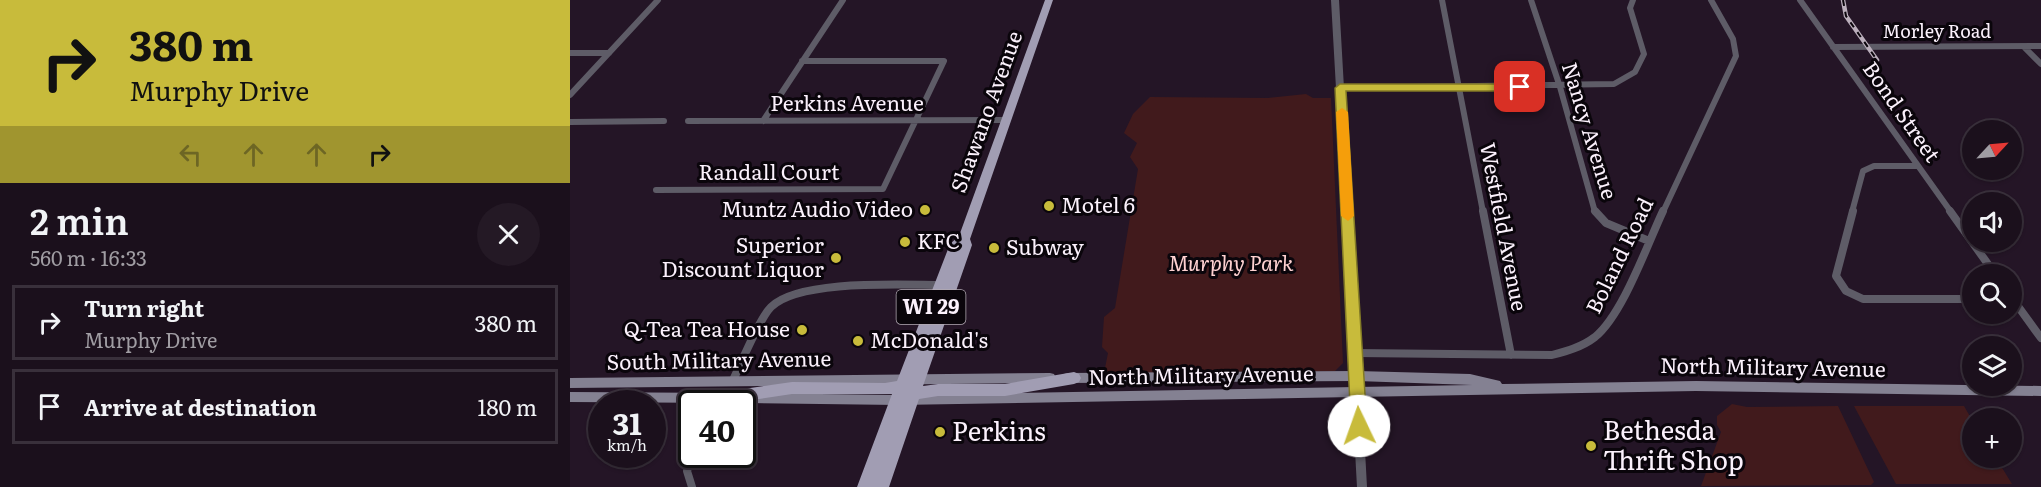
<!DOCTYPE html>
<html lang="en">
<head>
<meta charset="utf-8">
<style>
  :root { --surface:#1b101c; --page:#241925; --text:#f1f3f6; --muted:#a09da3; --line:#39303b }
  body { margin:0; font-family:Literata,serif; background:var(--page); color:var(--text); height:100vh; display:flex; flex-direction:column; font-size:22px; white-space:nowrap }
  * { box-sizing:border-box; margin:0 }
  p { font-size:20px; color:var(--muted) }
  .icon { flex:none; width:33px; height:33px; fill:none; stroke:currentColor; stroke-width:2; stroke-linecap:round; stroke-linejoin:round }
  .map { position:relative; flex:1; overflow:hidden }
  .side { display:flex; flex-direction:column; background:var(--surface); width:570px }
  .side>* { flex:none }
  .top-card { background:#c8bb3b; color:#111; overflow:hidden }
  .needle { width:39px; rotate:64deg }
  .fabs { position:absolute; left:1392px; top:120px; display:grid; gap:12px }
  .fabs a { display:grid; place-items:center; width:60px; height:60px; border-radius:50%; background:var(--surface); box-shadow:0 2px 4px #0004,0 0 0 2px var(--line); font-size:30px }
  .speed { position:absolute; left:18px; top:390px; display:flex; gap:12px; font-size:30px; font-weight:700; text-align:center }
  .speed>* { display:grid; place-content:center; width:78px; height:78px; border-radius:50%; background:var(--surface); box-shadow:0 2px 4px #0004,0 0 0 2px var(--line); line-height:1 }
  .speed small { font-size:15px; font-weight:400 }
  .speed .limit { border:3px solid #111; border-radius:9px; background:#fff; color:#111 }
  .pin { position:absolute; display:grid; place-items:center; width:51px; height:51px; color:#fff; margin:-26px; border-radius:12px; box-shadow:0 3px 9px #0006 }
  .me { position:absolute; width:66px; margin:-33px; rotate:357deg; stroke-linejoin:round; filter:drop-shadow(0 0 4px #0008) }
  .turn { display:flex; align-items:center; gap:21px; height:126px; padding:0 30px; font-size:27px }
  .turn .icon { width:78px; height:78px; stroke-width:2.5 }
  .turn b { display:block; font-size:42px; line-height:51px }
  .lanes { display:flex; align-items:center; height:57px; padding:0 30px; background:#0003; justify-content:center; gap:30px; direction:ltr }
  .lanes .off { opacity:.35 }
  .round { display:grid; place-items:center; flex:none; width:63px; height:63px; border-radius:32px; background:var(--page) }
  .overview { display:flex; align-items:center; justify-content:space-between; height:102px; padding:0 30px }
  h1 { font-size:36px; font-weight:600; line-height:45px }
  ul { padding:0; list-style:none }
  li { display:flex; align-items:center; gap:18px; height:75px; margin:0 12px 9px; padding:0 18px; border:3px solid var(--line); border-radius:0px }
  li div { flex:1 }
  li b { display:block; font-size:22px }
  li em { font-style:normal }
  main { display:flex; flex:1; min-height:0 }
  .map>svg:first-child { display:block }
  .green { fill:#411a1c }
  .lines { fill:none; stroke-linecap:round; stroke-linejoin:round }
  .minor-far1 { stroke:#5e5c67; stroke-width:6 }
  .minor { stroke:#5e5c67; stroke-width:8 }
  .tertiary-far1 { stroke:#5e5c67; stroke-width:8 }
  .tertiary { stroke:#5e5c67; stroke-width:10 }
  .secondary { fill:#848192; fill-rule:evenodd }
  .primary { fill:#a19db3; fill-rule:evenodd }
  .rail-casing { stroke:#bbafbc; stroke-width:4.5 }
  .rail { stroke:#0a050b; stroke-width:2; stroke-dasharray:6; stroke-linecap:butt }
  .route { fill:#c8bb3b; stroke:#827a26; stroke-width:1.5 }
  .slow { fill:#f59e0b }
  .poi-dot { fill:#c8bb3b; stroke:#0a050b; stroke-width:2 }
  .labels { text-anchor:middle; stroke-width:6; stroke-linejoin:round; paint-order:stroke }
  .far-street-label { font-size:18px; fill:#fbf1fc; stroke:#0a050b }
  .shield { fill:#0a050b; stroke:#b3aab4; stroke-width:1.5 }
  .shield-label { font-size:20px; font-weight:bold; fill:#fbf1fc }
  .street-label { font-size:21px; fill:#fbf1fc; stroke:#0a050b }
  .poi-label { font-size:21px; fill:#fbf1fc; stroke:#0a050b; text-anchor:start }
  .park-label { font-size:21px; font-style:italic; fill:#fed1d1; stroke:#0a050b }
  .near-poi-label { font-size:26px; fill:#fbf1fc; stroke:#0a050b; text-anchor:start }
</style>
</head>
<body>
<main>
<section class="side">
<div class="top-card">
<div class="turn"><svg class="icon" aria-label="right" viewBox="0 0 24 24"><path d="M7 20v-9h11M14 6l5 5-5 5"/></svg><div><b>380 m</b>Murphy Drive</div></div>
<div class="lanes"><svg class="icon off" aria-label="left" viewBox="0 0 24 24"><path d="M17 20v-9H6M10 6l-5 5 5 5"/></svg><svg class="icon off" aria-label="ahead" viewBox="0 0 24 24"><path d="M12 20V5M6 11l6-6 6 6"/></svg><svg class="icon off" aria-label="ahead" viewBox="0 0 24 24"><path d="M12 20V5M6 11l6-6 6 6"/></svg><svg class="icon" aria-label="right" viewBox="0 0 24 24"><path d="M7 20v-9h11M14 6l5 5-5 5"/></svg></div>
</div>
<div class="overview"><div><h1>2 min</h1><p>560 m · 16:33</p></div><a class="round"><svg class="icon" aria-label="close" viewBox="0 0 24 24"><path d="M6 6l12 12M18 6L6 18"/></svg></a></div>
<ul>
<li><svg class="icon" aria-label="right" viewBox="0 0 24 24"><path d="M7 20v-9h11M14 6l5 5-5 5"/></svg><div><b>Turn right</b><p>Murphy Drive</p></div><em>380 m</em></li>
<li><svg class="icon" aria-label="arrive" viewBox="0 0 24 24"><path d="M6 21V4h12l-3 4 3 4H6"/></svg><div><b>Arrive at destination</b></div><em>180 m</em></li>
</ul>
</section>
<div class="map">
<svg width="1471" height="487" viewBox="0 0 1471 487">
  <rect width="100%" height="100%" fill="#241526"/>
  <path class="green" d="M736 94 743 98H761L773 363 765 371 534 373 538 353 532 347 534 317 545 308 568 169 560 157 567 143 554 133 563 114 580 97 698 98Z
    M1162 404 1177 407 1268 406 1304 482 1301 485 1131 486 1151 432 1147 425V416Z
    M1284 406H1394L1402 420V458H1426L1442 484H1326Z"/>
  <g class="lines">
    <path class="minor-far1" d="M872 0 913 212
      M961 0 990 87 1025 212
      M1230 0 1381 212
      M1263 47 1471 46
      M1454 47 1471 64
      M0 53H39
      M770 88 1044 84 1065 72 1074 54 1060 8 1063 0
      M0 95 88 0
      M118 121 436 120
      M193 121 273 0
      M0 122 94 121
      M86 190 313 189 374 61H232
      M1093 212 1166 56 1163 39 1141 0
      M1282 212 1293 171 1304 166H1348"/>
    <path class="minor" d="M913 211 941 355
      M1025 211 1036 223 1079 241
      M1283 211 1266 276 1276 291 1293 299H1402
      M1380 211 1425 274
      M1442 298 1471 338
      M785 353 982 355C997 351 1012 347 1025 337 1053 314 1077 245 1093 211
      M163 380C172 362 189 319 201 307 229 279 333 285 372 285
      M122 487 117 471 123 454"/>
    <path class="tertiary-far1" d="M765 0 777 212"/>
    <path class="tertiary" d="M777 211 792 487"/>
    <path class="secondary" d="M787 371 900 374 930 381 932 384 1126 381 1471 386V396L1126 391 328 405 179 403 175 402 173 398 175 394 179 393 328 395 902 385 787 381 498 383 494 382 492 378 494 374 498 373Z
      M480 373 484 374 486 378 484 382 480 383 0 388V378Z
      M0 392 160 393 164 394 166 398 164 402 160 403 0 402Z"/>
    <path class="primary" d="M475 0H483L400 239 402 245 353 386 368 384H435L504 372 509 374 511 378 509 382 504 384 435 396H368L349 399 319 487H303L336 395 303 487H287L322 394H222L157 404 148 402 146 398 148 394 153 392 222 382 315 383 327 381 380 244 389 236Z"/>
    <defs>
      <path id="rail" d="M1273 0 1276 16 1307 60"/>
    </defs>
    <use href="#rail" class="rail-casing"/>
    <use href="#rail" class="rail"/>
  </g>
  <path class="route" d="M770 84H950L956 87 950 91H776L797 426 795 432 789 434 783 432 781 426 765 88Z"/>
  <path class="slow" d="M772 108 778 112 784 216 778 221 771 216 766 112Z"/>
  <g class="poi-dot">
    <circle cx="479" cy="206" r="6"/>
    <circle cx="355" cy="210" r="6"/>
    <circle cx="335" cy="242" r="6"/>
    <circle cx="424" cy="248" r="6"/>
    <circle cx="266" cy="258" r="6"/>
    <circle cx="232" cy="330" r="6"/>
    <circle cx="288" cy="341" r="6"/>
    <circle cx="370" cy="432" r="6"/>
    <circle cx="1021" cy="446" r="6"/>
  </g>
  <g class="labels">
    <g class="far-street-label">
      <text x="1367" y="38">Morley Road</text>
    </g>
    <rect class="shield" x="326.5" y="290" width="69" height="34" rx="4.5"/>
    <g class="shield-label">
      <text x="361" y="314">WI 29</text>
    </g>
    <g class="street-label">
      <text x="277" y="111">Perkins Avenue</text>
      <text transform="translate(417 112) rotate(-70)" y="7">Shawano Avenue</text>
      <text transform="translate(1331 112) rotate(55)" y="7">Bond Street</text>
      <text transform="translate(1019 131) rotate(73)" y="7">Nancy Avenue</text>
      <text x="199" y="180">Randall Court</text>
      <text transform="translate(933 227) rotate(79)" y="7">Westfield Avenue</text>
      <text transform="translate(1050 256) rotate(-64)" y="7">Boland Road</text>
      <text transform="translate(149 361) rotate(-1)" y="7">South Military Avenue</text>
      <text transform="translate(1203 368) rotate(1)" y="7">North Military Avenue</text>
      <text transform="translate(631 376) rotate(-1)" y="7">North Military Avenue</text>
    </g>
    <g class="poi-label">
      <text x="491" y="213">Motel 6</text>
      <text x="343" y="217" text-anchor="end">Muntz Audio Video</text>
      <text x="347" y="249">KFC</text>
      <text x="254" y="253" text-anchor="end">Superior<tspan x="254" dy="24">Discount Liquor</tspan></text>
      <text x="436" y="255">Subway</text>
      <text x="220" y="337" text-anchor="end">Q-Tea Tea House</text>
      <text x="300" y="348">McDonald's</text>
    </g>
    <g class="park-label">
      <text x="661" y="271">Murphy Park</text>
    </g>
    <g class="near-poi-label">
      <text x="1033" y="440">Bethesda<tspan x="1033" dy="30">Thrift Shop</tspan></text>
      <text x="382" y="441">Perkins</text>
    </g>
  </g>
</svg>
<div class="fabs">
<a><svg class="needle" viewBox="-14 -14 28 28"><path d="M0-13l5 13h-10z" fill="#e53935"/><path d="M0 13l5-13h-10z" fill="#a09da3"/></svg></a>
<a><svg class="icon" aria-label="sound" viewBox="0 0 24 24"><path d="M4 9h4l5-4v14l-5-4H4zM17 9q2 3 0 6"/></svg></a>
<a><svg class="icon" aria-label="search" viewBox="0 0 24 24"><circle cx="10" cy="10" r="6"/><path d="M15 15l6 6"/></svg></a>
<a><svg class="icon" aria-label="layers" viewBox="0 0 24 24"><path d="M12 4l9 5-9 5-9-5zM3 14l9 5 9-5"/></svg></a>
<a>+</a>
</div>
<div class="speed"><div>31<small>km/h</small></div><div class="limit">40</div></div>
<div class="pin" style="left:950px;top:87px;background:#d93025"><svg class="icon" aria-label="arrive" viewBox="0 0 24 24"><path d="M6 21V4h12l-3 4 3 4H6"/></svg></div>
<svg class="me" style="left:789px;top:426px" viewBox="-20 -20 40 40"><circle r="19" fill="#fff"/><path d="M0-13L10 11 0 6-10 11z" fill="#c8bb3b"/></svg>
</div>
</main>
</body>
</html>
